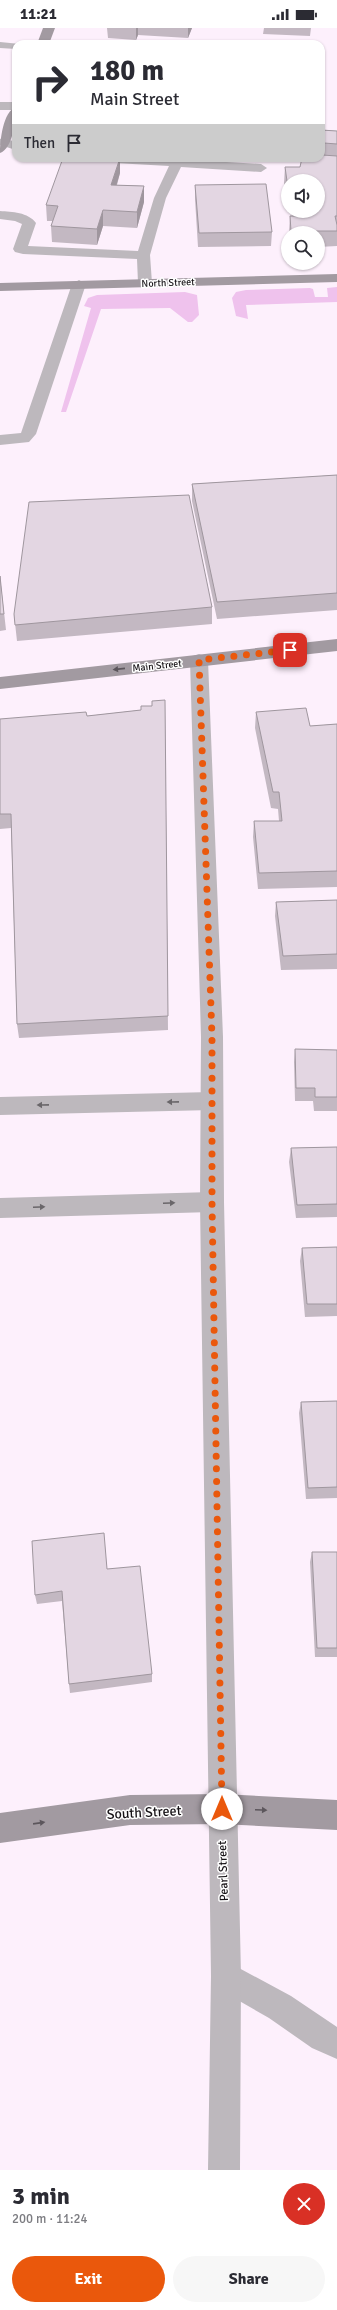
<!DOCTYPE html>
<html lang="en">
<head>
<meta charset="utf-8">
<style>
  :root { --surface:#fff; --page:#f7f7f7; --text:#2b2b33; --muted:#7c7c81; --accent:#ea580c }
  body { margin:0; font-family:Signika,sans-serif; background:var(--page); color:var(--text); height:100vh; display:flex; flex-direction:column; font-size:15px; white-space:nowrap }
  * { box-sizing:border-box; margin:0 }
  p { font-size:13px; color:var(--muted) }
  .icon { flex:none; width:22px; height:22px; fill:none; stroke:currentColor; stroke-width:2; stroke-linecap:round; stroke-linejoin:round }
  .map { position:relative; height:2142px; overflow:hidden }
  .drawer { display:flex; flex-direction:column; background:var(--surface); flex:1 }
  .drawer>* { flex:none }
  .guide { position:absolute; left:12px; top:12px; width:313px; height:122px; border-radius:12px; box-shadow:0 1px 3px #0004; background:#fff; color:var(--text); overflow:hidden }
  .fabs { position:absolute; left:281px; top:146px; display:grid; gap:8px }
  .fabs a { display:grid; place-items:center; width:44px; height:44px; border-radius:50%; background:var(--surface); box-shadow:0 1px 3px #0004; font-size:20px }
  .pin { position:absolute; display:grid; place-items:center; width:34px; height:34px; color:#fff; margin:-17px; border-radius:8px; box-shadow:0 2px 6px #0006 }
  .me { position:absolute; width:44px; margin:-22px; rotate:0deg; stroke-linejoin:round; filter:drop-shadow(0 0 3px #0008) }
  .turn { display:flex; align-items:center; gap:14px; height:84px; padding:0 12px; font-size:18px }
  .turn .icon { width:52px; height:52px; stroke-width:2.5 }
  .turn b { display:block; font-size:28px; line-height:34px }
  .then { display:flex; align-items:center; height:38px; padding:0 12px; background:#0003; gap:8px; font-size:15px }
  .round { display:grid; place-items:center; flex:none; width:42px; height:42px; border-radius:21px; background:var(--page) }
  .headline { display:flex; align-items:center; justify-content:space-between; height:68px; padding:0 12px }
  h1 { font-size:24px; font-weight:700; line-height:30px }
  .cta { display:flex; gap:8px; margin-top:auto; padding:8px 12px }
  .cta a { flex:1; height:46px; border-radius:24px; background:var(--accent); color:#fff; font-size:16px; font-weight:700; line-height:46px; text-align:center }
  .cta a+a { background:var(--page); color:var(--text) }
  .status { display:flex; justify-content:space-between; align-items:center; height:28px; padding:0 20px; background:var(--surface); direction:ltr }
  .status svg { height:11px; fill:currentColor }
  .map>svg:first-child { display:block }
  .green { fill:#efc2ed }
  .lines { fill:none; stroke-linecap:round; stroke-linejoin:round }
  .lane { fill:#bdb8bd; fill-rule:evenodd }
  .street { fill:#bdb8bd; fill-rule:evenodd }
  .secondary { fill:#a29aa1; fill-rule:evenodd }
  .wall { fill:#c3b8c2 }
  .shaded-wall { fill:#9f969e }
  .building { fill:#e3d6e2; stroke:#9f969e }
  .oneway { fill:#5c565c }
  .oneway2 { fill:#6a666a }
  .route { stroke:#ea580c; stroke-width:7; stroke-dasharray:0 12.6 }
  .labels { text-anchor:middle; stroke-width:3; stroke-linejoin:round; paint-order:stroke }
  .far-street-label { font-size:10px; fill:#171317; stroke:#fff }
  .street-label { font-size:12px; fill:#171317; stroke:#fff }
  .near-street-label { font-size:14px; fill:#171317; stroke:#fff }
</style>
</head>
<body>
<div class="status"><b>11:21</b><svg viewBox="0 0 49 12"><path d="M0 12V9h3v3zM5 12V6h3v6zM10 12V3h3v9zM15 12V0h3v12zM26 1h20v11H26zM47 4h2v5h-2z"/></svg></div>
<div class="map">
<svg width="337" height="2142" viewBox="0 0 337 2142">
  <rect width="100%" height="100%" fill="#fdf0fc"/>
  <path class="green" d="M337 259V274L246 277 248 291 236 288 232 270 236 264 246 262 310 260 313 261 315 269H328L327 260Z
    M185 264 197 267 199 287 192 294H188L170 280 101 281 66 384H61L91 280 84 278 88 270 97 267Z"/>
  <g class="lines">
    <path class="lane" d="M0 14 20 16H16V21L0 20Z
      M0 74H16V82H0Z
      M3 110 16 114V122L0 117V111Z
      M90 130H158L261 136 267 140 261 144 181 139 166 170 150 227 152 255 145 259 138 255 137 231 23 226 15 224 13 221 22 196 15 193 0 191V183C12 184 28 184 36 195L28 218 138 223 154 170 169 138 96 134Z
      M79 252 86 256 36 406 29 414 0 417V407L21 405 72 256Z
      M212 1064 220 1067 223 1073 220 1079 212 1082 0 1087V1069Z
      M212 1164 220 1167 224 1174 220 1181 212 1184 0 1190V1170Z
      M226 1933 291 1968 337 1999V2031L312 2020 269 1990 215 1959 211 1948 215 1937Z"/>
    <path class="street" d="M199 626 205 628 208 632 223 1009 224 1174 241 1948 240 2142H208L211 1948 200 1174 201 1009 190 632 193 628Z"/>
    <path class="secondary" d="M43 0H55L49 16H37Z
      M16 79C16 91 13 121 0 125 0 113 3 83 16 79Z
      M337 246V254L0 263V255Z
      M337 611V623L0 661V649Z
      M222 1766 337 1772V1802L222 1796 130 1797 0 1815V1785L130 1767Z"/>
  </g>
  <path class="wall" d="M107 0H192L188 10 138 7 136 12 108 10Z
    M264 0H311L310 8 263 6Z
    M321 102 337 103V218L318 219V205H289L290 188H298L297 183H318V153H288V169H286L284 155 285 139H300Z
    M120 130V145L117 157 144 158V174L137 200 103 198 97 217 52 214 51 198 53 193H47L46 177Z
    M195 157 272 204 271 218 198 219 195 171Z
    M337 447V582L217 591 192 473V456Z
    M0 548 6 602 0 603Z
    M212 579V596L17 613 14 586Z
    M165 672 168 1002 19 1010 17 996 11 800 0 801V691L87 688 141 682 152 678Z
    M256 684 310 698 337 696V859L258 861 253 809 254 793H279L278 781 271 780 255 700Z
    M337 872V941L281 942 275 888 276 874Z
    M295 1021 337 1022V1083H314L313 1073H295L294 1034Z
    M337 1119V1189L296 1190 289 1134 291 1120Z
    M337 1219V1288L305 1289 300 1233 302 1220Z
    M337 1373V1470L306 1471 299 1385 301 1374Z
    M312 1524H337V1629H315L310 1534Z
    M107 1541 152 1646V1654L70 1665 69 1656 62 1573 37 1576 35 1567Z"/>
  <path class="shaded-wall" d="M136 0H138V7L136 12Z
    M188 0H192L188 10Z
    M324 115 323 130 322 127Z
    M120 130V145L112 172 111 157Z
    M144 158V174L137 200V184Z
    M103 182V198L97 217V201Z"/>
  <path class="building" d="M321 102 337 103V116L324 115 322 127 337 128V188H335L337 197V203H291L290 188H302L301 183H318V153H287L285 139H300L302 130H321Z
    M63 130H120L111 157 144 158 137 184 103 182 97 201 51 198 58 178 46 177Z
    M266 156 272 204 199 205 195 157Z
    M337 447V565L217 574 192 456Z
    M189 467 212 579 15 597 14 586 29 474Z
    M0 548 4 586H0Z
    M165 672 168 988 17 996 11 786H0V691L86 684 87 688 141 682V678H152V673Z
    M306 680 310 698 337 696V843L259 845 254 793H282L279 764H273L256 684Z
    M337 872V926L283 928 276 874Z
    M295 1021 337 1022V1069H315V1060H296Z
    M337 1119V1176L297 1177 291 1120Z
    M337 1219V1276H307L302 1220Z
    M337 1373V1459L308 1460 301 1374Z
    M104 1505 107 1541 140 1538 152 1646 69 1656 62 1563 35 1567 32 1513Z
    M312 1524H337V1620H317Z"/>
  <defs><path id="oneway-solid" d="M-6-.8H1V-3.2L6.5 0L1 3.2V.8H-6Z"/></defs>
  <g class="oneway">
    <use href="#oneway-solid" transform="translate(119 641) rotate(174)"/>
    <use href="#oneway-solid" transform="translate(261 1782) rotate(2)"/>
    <use href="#oneway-solid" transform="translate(39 1795) rotate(-8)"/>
  </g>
  <g class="oneway2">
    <use href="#oneway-solid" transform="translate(173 1074) rotate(179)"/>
    <use href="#oneway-solid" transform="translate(43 1077) rotate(179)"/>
    <use href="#oneway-solid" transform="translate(169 1175) rotate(-2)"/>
    <use href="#oneway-solid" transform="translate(39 1179) rotate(-2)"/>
  </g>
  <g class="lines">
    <path class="route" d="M222 1781 212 1174V1009L199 632 290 622"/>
  </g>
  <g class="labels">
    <g class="far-street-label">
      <text transform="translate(168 254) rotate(-2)" y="4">North Street</text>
      <text transform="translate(157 637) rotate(-6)" y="4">Main Street</text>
    </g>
    <g class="street-label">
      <text transform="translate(223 1843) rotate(-92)" y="4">Pearl Street</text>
    </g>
    <g class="near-street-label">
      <text transform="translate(144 1784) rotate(-3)" y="5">South Street</text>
    </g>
  </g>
</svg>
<div class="fabs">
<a><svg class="icon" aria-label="sound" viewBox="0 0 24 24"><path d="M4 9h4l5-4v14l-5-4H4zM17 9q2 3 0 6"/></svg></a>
<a><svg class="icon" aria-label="search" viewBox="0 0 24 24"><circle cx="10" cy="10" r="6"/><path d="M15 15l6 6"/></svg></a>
</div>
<div class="pin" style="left:290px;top:622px;background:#d93025"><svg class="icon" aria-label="arrive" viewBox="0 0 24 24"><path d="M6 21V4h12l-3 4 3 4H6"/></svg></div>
<svg class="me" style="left:222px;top:1781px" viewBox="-20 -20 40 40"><circle r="19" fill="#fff"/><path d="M0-13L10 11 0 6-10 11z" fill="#ea580c"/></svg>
<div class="guide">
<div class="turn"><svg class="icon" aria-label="right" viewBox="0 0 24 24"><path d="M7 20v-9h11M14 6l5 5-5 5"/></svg><div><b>180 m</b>Main Street</div></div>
<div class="then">Then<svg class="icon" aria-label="arrive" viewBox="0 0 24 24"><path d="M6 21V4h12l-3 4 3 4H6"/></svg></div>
</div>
</div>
<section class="drawer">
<div class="headline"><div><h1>3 min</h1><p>200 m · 11:24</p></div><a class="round" style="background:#d93025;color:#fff"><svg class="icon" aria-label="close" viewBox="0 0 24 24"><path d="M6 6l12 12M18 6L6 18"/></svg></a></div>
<div class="cta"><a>Exit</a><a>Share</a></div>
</section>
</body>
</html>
